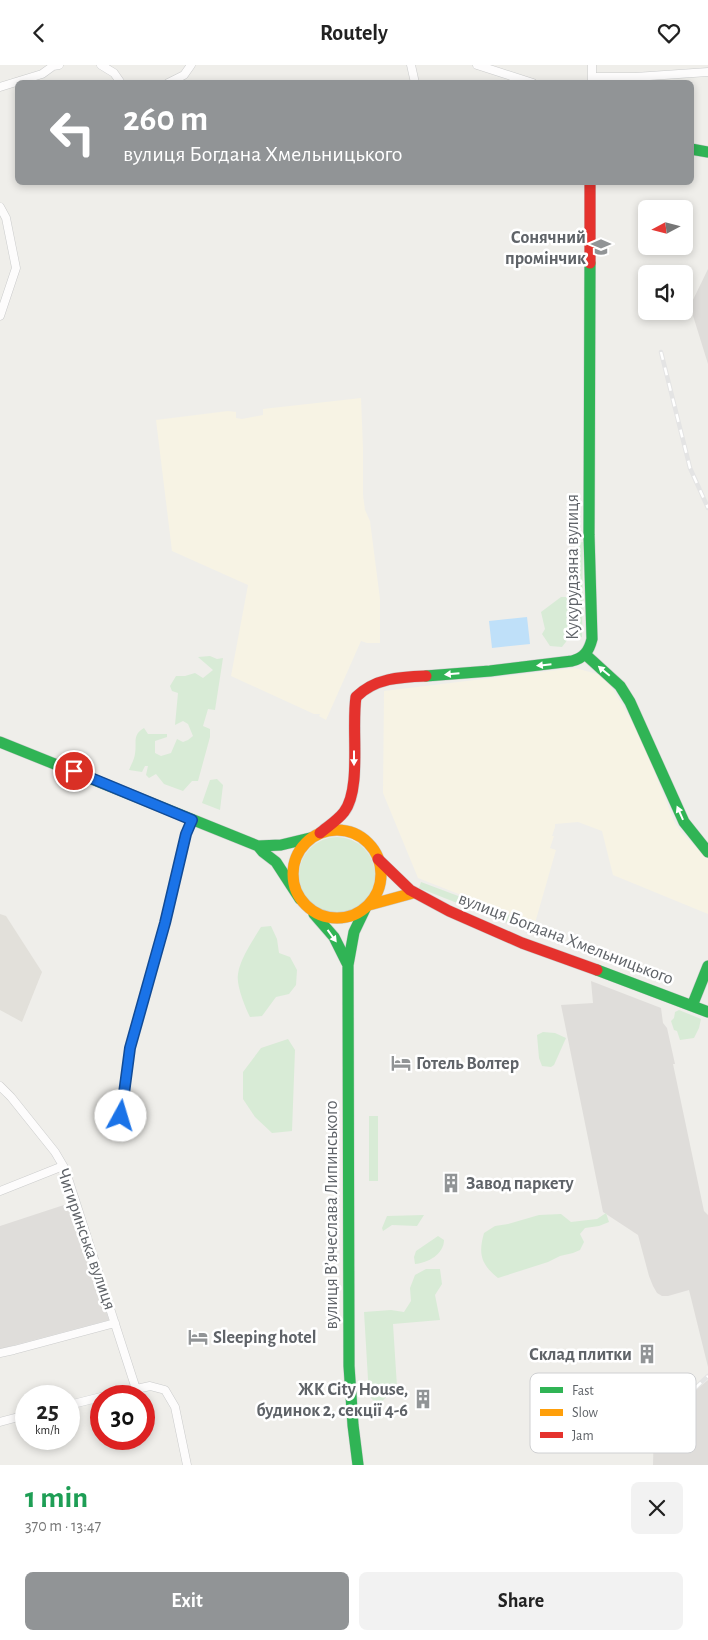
<!DOCTYPE html>
<html lang="en">
<head>
<meta charset="utf-8">
<style>
  :root { --surface:#fff; --page:#f2f2f2; --text:#222; --muted:#767676; --accent:#919496 }
  body { margin:0; font-family:"Alegreya Sans",sans-serif; background:var(--page); color:var(--text); height:100vh; display:flex; flex-direction:column; font-size:19px; white-space:nowrap }
  * { box-sizing:border-box; margin:0 }
  p { font-size:16px; color:var(--muted) }
  .icon { flex:none; width:28px; height:28px; fill:none; stroke:currentColor; stroke-width:2; stroke-linecap:round; stroke-linejoin:round }
  .map { position:relative; height:1400px; overflow:hidden }
  .side { display:flex; flex-direction:column; background:var(--surface); flex:1 }
  .side>* { flex:none }
  .banner { position:absolute; left:15px; top:15px; width:679px; height:105px; border-radius:8px; box-shadow:0 2px 8px #0003; background:#919496; color:#fff; overflow:hidden }
  .needle { width:32px; rotate:263deg }
  .controls { position:absolute; left:638px; top:135px; display:grid; gap:10px }
  .controls a { display:grid; place-items:center; width:55px; height:55px; border-radius:8px; background:var(--surface); box-shadow:0 2px 8px #0003; font-size:25px }
  .speed { position:absolute; left:15px; top:1320px; display:flex; gap:10px; font-size:25px; font-weight:700; text-align:center }
  .speed>* { display:grid; place-content:center; width:65px; height:65px; border-radius:50%; background:var(--surface); box-shadow:0 2px 8px #0003; line-height:1 }
  .speed small { font-size:12px; font-weight:400 }
  .speed .limit { border:8px solid #d22; background:#fff; color:#111 }
  .pin { position:absolute; display:grid; place-items:center; width:42px; height:42px; color:#fff; margin:-21px; border:2px solid #fff; border-radius:50%; box-shadow:0 1px 5px #0007 }
  .me { position:absolute; width:55px; margin:-28px; rotate:6deg; stroke-linejoin:round; filter:drop-shadow(0 0 4px #0008) }
  .turn { display:flex; align-items:center; gap:18px; height:105px; padding:0 25px; font-size:22px }
  .turn .icon { width:65px; height:65px; stroke-width:2.5 }
  .turn b { display:block; font-size:35px; line-height:42px }
  .round { display:grid; place-items:center; flex:none; width:52px; height:52px; border-radius:8px; background:var(--page) }
  .summary { display:flex; align-items:center; justify-content:space-between; height:85px; padding:0 25px }
  h1 { font-size:30px; font-weight:700; line-height:38px; color:#1e9e55 }
  .primary-button { display:flex; gap:10px; margin-top:auto; padding:10px 25px }
  .primary-button a { flex:1; height:58px; border-radius:8px; background:var(--accent); color:#fff; font-size:20px; font-weight:700; line-height:58px; text-align:center }
  .primary-button a+a { background:var(--page); color:var(--text) }
  header { display:flex; justify-content:space-between; align-items:center; height:65px; padding:0 25px; background:var(--surface); font-size:22px; font-weight:700 }
  .map>svg:first-child { display:block }
  .commercial { fill:#f7f3e4 }
  .industrial { fill:#dfddda }
  .education { fill:#e2e0da }
  .green { fill:#d8ebd6 }
  .water { fill:#bfe0f9 }
  .lines { fill:none; stroke-linecap:round; stroke-linejoin:round }
  .street-casing { stroke:#cbcccc; stroke-width:9 }
  .fast-casing { stroke:#cacacb; stroke-width:12 }
  .slow-casing { stroke:#cacacb; stroke-width:12 }
  .jam-casing { stroke:#cacacb; stroke-width:12 }
  .street { stroke:#fdfcfc; stroke-width:8 }
  .fast { stroke:#30b455; stroke-width:11 }
  .slow { stroke:#ff9f0a; stroke-width:11 }
  .jam { stroke:#e5322d; stroke-width:11 }
  .rail-casing { stroke:#e4e4e4; stroke-width:4.5 }
  .rail { stroke:#fff; stroke-width:2.5; stroke-dasharray:8; stroke-linecap:butt }
  .oneway { fill:#fff }
  .route-casing { stroke:#114b97; stroke-width:12 }
  .route { stroke:#1a73e8; stroke-width:9 }
  .labels { text-anchor:middle; stroke-width:5; stroke-linejoin:round; paint-order:stroke }
  .poi-label { font-size:18px; font-weight:bold; fill:#5f6368; stroke:#fff; text-anchor:end }
  .street-label { font-size:18px; fill:#5f6368; stroke:#fff }
  .key { fill:#fff; stroke:#cfd0d2; stroke-width:1 }
  .key-label { font-size:14px; fill:#5f6368 }
</style>
</head>
<body>
<header><svg class="icon" aria-label="back" viewBox="0 0 24 24"><path d="M15 5l-7 7 7 7"/></svg>Routely<svg class="icon" aria-label="heart" viewBox="0 0 24 24"><path d="M12 20l-8-8c-3-5 5-10 8-4 3-6 11-1 8 4z"/></svg></header>
<div class="map">
<svg width="708" height="1400" viewBox="0 0 708 1400">
  <rect width="100%" height="100%" fill="#efeeea"/>
  <path class="commercial" d="M361 333 363 383V430L365 445 370 456 380 534V578H367L361 576 326 655 319 651 320 649H314L231 611 248 520 172 486 156 355 228 346 236 347V353L242 354 263 350V344Z
    M575 603 605 611 639 668 674 756 681 767 708 794V849L613 810 602 766 578 757 555 759V762L552 771H554L550 783 556 785 535 858H532L418 813 383 728 384 626Z"/>
  <path class="industrial" d="M708 204V299L690 241Z
    M591 916 661 943 663 958 667 963 675 999H673L704 1146 708 1150V1302L689 1225 668 1231H662L657 1228 653 1221 649 1211 638 1170 603 1147 561 940 593 938Z
    M70 1138 109 1255 0 1284V1161Z
    M708 1315V1400H653L654 1360Z"/>
  <path class="education" d="M0 849 6 851 42 907 22 957 0 945Z"/>
  <path class="green" d="M583 477 582 572 577 573V478Z
    M561 532H568C573 542 574 562 569 572 567 576 564 579 562 582L550 581 542 569 545 564 541 547Z
    M210 591 217 594 223 593 215 645 208 644 203 661 210 664V672L198 716H192L183 726 164 719 156 709 149 713 146 710 148 701H145L142 707 129 705C131 700 134 695 135 689 137 677 132 670 144 663L148 669H167V672L155 676V688L161 691 171 688 177 674 183 677 188 675 193 671 188 659 183 656 175 660 178 628 172 626 170 621 176 611H185L195 608 203 613 213 605 198 592Z
    M217 714 223 720 220 745 202 738 210 715Z
    M299 810a38 38 0 1 1 76 0a38 38 0 1 1-76 0Z
    M421 817 517 853 519 858 518 862 419 823Z
    M271 861 277 874 279 888 290 892 297 905 296 920 289 929 276 932 262 951 250 952C245 942 236 920 238 909 240 894 253 875 261 862Z
    M679 945 701 954 699 963 694 973 680 975 677 966 674 965 671 956 674 953 675 947Z
    M543 967 555 968 566 973 554 1000 551 1002 542 1001 539 993 537 970Z
    M288 974 295 985 292 1066 272 1068 255 1052 243 1034V1007L261 983Z
    M369 1051H378V1116H369Z
    M606 1148 609 1157 599 1161 585 1163 580 1169 584 1177 580 1185 573 1188 560 1191 548 1197 498 1213C481 1199 478 1189 484 1168L495 1161 508 1159 539 1150 561 1149 571 1157 597 1154Z
    M424 1150 417 1161 392 1160 383 1166 382 1163 387 1151Z
    M438 1171 444 1175C444 1189 428 1198 415 1199L414 1192 416 1186Z
    M426 1204H440L442 1219 435 1230 440 1255 393 1259 397 1322 378 1340 369 1331 364 1247 391 1245 404 1247 411 1236 410 1223 415 1210Z"/>
  <path class="water" d="M527 552 530 579 492 583 489 556Z"/>
  <g class="lines">
    <defs>
      <path id="street" d="M101 0 114 8 121 18
        M411 0 415 18
        M477 0 533 18
        M592 12H635L708 7
        M592 15V0
        M168 18 184 10 191 0
        M0 22 42 9 53 1 59 0
        M0 142 6 153 16 203 0 251
        M0 1021 11 1032 55 1087 65 1104 136 1324
        M121 1051 130 983 165 858 186 769 192 755
        M0 1126 63 1101
        M0 1288 14 1285 115 1258
        M105 1331 150 1321 165 1325 175 1342 187 1400
        M69 1340 101 1332
        M0 1357 26 1350"/>
      <path id="fast" d="M691 84 708 87
        M586 590 620 621 630 637 684 757 708 787
        M426 611 490 606 572 596C584 593 589 586 592 574L589 470 590 198
        M0 677 258 781 263 787 276 797 300 834
        M258 781 281 780 310 773
        M314 849 334 872 347 898
        M597 905 708 947
        M692 941 708 901
        M358 1400 353 1360 349 1301 348 900 354 867 365 844"/>
      <path id="slow" d="M293 809a44 44 0 1 1 88 0a44 44 0 1 1-88 0Z
        M369 840 413 828"/>
      <path id="jam" d="M590 198V118
        M320 768C327 762 338 755 344 747 362 724 351 663 356 632 375 613 400 612 426 611
        M378 794 410 825 449 846 522 878 597 905"/>
    </defs>
    <use href="#street" class="street-casing"/>
    <use href="#fast" class="fast-casing"/>
    <use href="#slow" class="slow-casing"/>
    <use href="#jam" class="jam-casing"/>
    <use href="#street" class="street"/>
    <use href="#fast" class="fast"/>
    <use href="#slow" class="slow"/>
    <use href="#jam" class="jam"/>
    <defs>
      <path id="rail" d="M661 287 690 403 708 443
        M549 1382 640 1358 656 1352 691 1327 708 1311"/>
    </defs>
    <use href="#rail" class="rail-casing"/>
    <use href="#rail" class="rail"/>
  </g>
  <defs><path id="oneway-solid" d="M-6-.8H1V-3.2L6.5 0L1 3.2V.8H-6Z" transform="scale(1.25)"/></defs>
  <g class="oneway">
    <use href="#oneway-solid" transform="translate(544 600) rotate(174)"/>
    <use href="#oneway-solid" transform="translate(604 606) rotate(-140)"/>
    <use href="#oneway-solid" transform="translate(452 609) rotate(175)"/>
    <use href="#oneway-solid" transform="translate(354 693) rotate(90)"/>
    <use href="#oneway-solid" transform="translate(680 748) rotate(-114)"/>
    <use href="#oneway-solid" transform="translate(332 871) rotate(54)"/>
  </g>
  <g class="lines">
    <defs>
      <path id="route" d="M74 706 192 755 186 769 165 858 130 983 121 1051"/>
    </defs>
    <use href="#route" class="route-casing"/>
    <use href="#route" class="route"/>
  </g>
  <defs>
    <symbol id="school-bare" viewBox="-9 -9 18 18"><path d="M0-5L7-2L0 1L-7-2ZM-4 1L0 2.5L4 1V4Q0 6-4 4Z" fill="#919496" stroke="#fff" stroke-width="2.5" paint-order="stroke"/></symbol>
    <symbol id="hotel-bare" viewBox="-9 -9 18 18"><path d="M-6-4.5h1.5V1H6V5H4.5V3h-9V5H-6ZM-4 0a1.8 1.8 0 1 1 3.6 0ZM.5 0V-2.5h3Q6-2.5 6 0Z" fill="#919496" stroke="#fff" stroke-width="2.5" paint-order="stroke"/></symbol>
    <symbol id="building-bare" viewBox="-9 -9 18 18"><path d="M-4-6H4V6H1V3H-1V6H-4ZM-2.5-4.3h1.7v1.8h-1.7ZM.8-4.3h1.7v1.8H.8ZM-2.5-1h1.7V.8h-1.7ZM.8-1h1.7V.8H.8Z" fill="#919496" stroke="#fff" stroke-width="2.5" paint-order="stroke"/></symbol>
  </defs>
  <g fill-rule="evenodd">
    <use href="#school-bare" x="587" y="168" width="28" height="28"/>
    <use href="#hotel-bare" x="387" y="984" width="28" height="28"/>
    <use href="#building-bare" x="437" y="1104" width="28" height="28"/>
    <use href="#hotel-bare" x="184" y="1258" width="28" height="28"/>
    <use href="#building-bare" x="633" y="1275" width="28" height="28"/>
    <use href="#building-bare" x="409" y="1320" width="28" height="28"/>
  </g>
  <g class="labels">
    <g class="poi-label">
      <text x="586" y="178">Сонячний<tspan x="586" dy="21">промінчик</tspan></text>
      <text x="416" y="1004" text-anchor="start">Готель Волтер</text>
      <text x="466" y="1124" text-anchor="start">Завод паркету</text>
      <text x="213" y="1278" text-anchor="start">Sleeping hotel</text>
      <text x="632" y="1295">Склад плитки</text>
      <text x="408" y="1330">ЖК City House,<tspan x="408" dy="21">будинок 2, секції 4-6</tspan></text>
    </g>
    <g class="street-label">
      <text transform="translate(572 502) rotate(-90)" y="6">Кукурудзяна вулиця</text>
      <text transform="translate(566 873) rotate(21)" y="6">вулиця Богдана Хмельницького</text>
      <text transform="translate(331 1150) rotate(-90)" y="6">вулиця Вʼячеслава Липинського</text>
      <text transform="translate(87 1174) rotate(71)" y="6">Чигиринська вулиця</text>
    </g>
  </g>
  <rect x="530" y="1308" width="166" height="80" rx="8" class="key"/>
  <rect x="540" y="1322" width="23" height="6" fill="#30b455"/>
  <rect x="540" y="1344" width="23" height="7" fill="#ff9f0a"/>
  <rect x="540" y="1367" width="23" height="6" fill="#e5322d"/>
  <g class="key-label">
    <text x="572" y="1330">Fast</text>
    <text x="572" y="1352">Slow</text>
    <text x="572" y="1375">Jam</text>
  </g>
</svg>
<div class="controls">
<a><svg class="needle" viewBox="-14 -14 28 28"><path d="M0-13l5 13h-10z" fill="#e53935"/><path d="M0 13l5-13h-10z" fill="#767676"/></svg></a>
<a><svg class="icon" aria-label="sound" viewBox="0 0 24 24"><path d="M4 9h4l5-4v14l-5-4H4zM17 9q2 3 0 6"/></svg></a>
</div>
<div class="speed"><div>25<small>km/h</small></div><div class="limit">30</div></div>
<div class="pin" style="left:74px;top:706px;background:#d93025"><svg class="icon" aria-label="arrive" viewBox="0 0 24 24"><path d="M6 21V4h12l-3 4 3 4H6"/></svg></div>
<svg class="me" style="left:121px;top:1051px" viewBox="-20 -20 40 40"><circle r="19" fill="#fff"/><path d="M0-13L10 11 0 6-10 11z" fill="#1a73e8"/></svg>
<div class="banner">
<div class="turn"><svg class="icon" aria-label="left" viewBox="0 0 24 24"><path d="M17 20v-9H6M10 6l-5 5 5 5"/></svg><div><b>260 m</b>вулиця Богдана Хмельницького</div></div>
</div>
</div>
<section class="side">
<div class="summary"><div><h1>1 min</h1><p>370 m · 13:47</p></div><a class="round"><svg class="icon" aria-label="close" viewBox="0 0 24 24"><path d="M6 6l12 12M18 6L6 18"/></svg></a></div>
<div class="primary-button"><a>Exit</a><a>Share</a></div>
</section>
</body>
</html>
